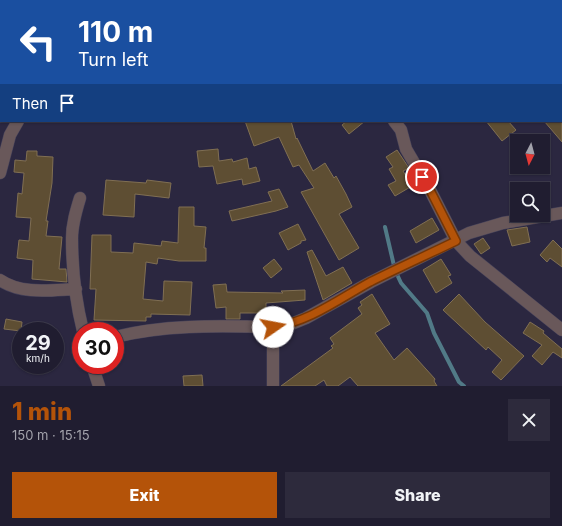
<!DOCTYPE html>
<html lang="en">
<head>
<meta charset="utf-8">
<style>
  :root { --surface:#201d30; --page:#2d2a3c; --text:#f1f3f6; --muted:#a2a2ab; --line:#3d3b4c; --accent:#b45309 }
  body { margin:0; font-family:Inter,sans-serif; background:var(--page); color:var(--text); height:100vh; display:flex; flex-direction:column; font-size:15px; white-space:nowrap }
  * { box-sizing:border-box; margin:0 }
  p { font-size:13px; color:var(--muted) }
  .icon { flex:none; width:22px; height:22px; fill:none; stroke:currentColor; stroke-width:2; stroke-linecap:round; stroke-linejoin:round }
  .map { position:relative; height:386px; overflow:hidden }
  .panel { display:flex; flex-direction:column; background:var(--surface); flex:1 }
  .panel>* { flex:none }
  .guide { position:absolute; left:0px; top:0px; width:562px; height:122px; box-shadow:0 1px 3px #0004,0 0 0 1px var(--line); background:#1a4fa0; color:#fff; overflow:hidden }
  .needle { width:26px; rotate:186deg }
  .buttons { position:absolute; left:510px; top:134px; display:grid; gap:8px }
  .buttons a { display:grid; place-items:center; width:40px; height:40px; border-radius:0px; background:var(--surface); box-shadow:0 1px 3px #0004,0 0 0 1px var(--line); font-size:20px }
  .speed { position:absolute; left:12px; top:322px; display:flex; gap:8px; font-size:20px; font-weight:700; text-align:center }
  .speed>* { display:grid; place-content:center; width:52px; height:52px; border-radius:50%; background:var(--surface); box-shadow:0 1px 3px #0004,0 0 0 1px var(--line); line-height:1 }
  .speed small { font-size:10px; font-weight:400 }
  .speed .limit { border:6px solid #d22; background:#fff; color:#111 }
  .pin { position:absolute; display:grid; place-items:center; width:34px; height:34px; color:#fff; margin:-17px; border:2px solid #fff; border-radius:50%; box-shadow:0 1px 4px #0007 }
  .me { position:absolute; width:44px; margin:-22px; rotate:78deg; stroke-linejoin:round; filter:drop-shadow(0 0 3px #0008) }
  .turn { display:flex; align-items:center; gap:14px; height:84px; padding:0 12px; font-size:18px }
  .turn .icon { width:52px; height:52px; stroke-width:2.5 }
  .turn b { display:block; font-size:28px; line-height:34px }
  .then { display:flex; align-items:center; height:38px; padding:0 12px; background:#0003; gap:8px; font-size:15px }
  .round { display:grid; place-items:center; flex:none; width:42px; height:42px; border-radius:0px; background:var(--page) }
  .summary { display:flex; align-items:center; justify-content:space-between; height:68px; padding:0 12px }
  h1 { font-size:24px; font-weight:800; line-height:30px; color:var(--accent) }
  .cta { display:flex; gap:8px; margin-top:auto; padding:8px 12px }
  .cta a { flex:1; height:46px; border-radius:0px; background:var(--accent); color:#fff; font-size:16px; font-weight:800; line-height:46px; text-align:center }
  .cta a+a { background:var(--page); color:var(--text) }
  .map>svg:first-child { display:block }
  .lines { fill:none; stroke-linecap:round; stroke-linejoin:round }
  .stream { stroke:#517a87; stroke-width:4 }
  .building { fill:#5e4e33; stroke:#806f53 }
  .minor-casing { stroke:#46425a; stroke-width:13 }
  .tertiary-casing { stroke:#46425a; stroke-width:13 }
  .minor { stroke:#69585a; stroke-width:12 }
  .tertiary { stroke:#69585a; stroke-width:12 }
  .route-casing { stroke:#753606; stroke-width:10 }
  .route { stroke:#b45309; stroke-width:7 }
</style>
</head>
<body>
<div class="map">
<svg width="562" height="386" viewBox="0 0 562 386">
  <rect width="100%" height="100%" fill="#2b2740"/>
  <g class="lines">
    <path class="stream" d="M385 227 395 270 401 283 427 313 434 333 459 382 464 386"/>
  </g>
  <path class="building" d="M245 121H291L296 139 297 138 313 171 325 163 334 178 336 176 346 194 352 207 339 214 359 248 339 260 301 192 314 188 299 165 293 167 279 137 254 146Z
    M347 121H365L349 134 342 125Z
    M486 121H508L516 130 502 141Z
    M544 121H562V142Z
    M218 149 219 161 232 159 233 162 247 158 249 169 256 167 260 181 243 185 242 179 217 184 213 166 199 167 197 151Z
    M397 150 409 168 403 171 412 186 395 196 388 185 396 181 389 169 393 167 386 157Z
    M27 151H37V156L53 157 52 183 46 221H48L46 236 62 237 59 269H66L67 282 32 279 33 260 17 258 19 240 29 241 31 218 16 217 18 193 22 194 24 173 14 172 15 160 26 161Z
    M106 180 146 183 147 180 171 183 169 198 135 194 134 217 103 215Z
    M279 189 288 207 276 211 232 221 229 211 272 201 268 192Z
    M179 207H194V226L206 227 204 248H206V261H179L158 258 157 264 146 262 143 299 163 301 164 281 192 282 190 315 151 314V317H146V321L94 320 96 289H90L92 235H111V252L133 253 134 243 161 246 162 241 178 243Z
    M432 218 439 230 416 243 410 231Z
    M298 224 306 240 301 241V243L288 250 279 233Z
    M527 227 530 242 512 246 507 230Z
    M483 238 490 248 481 254 474 244Z
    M553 240 562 249V267L550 258 547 262 540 255Z
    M312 250 326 276 343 267 352 283 323 300 307 252Z
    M274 259 282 269 271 278 263 268Z
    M441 259 451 275 448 276 452 283 436 293 423 270Z
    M226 284 227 292 283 293 281 291 305 290V300L266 303V313H240V319H226V307L216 308 213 285Z
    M372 294 390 324 375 333 394 360 407 348 435 379 434 381 437 386H358L350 377 338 386H327L324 380 315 386H281L333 348 331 346 334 344 330 338 362 314 358 308 362 305 360 302Z
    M459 294 485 322 524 356 501 380 492 372 502 360 488 347 486 350 443 310Z
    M6 319 22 322 21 331 4 329Z
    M530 322 544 331 543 333 562 349V358L553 352 542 365 532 356 542 345 523 333Z
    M202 375 203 386H184L183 376Z"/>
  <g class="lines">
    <defs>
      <path id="minor" d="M23 0V1
        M211 0 212 1
        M114 1V0
        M180 1 185 0
        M0 173 10 135 18 121
        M80 198C76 211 72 224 72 238 72 267 76 303 83 331
        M0 280C22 295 51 290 76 289
        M115 337C166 324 221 326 273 327L289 325 306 318 371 282 469 233 503 223 562 213
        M92 365 99 386
        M273 386V327"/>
      <path id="tertiary" d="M350 1 351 0
        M394 121 401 130 406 149 430 190 456 241 470 256 562 330"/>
    </defs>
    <use href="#minor" class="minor-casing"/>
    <use href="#tertiary" class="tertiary-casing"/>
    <use href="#minor" class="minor"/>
    <use href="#tertiary" class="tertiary"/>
  </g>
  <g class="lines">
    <defs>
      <path id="route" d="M273 327C309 322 339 299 370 282 398 268 427 255 456 241L430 190 422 177"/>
    </defs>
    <use href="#route" class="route-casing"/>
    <use href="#route" class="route"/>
  </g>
</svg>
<div class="buttons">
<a><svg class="needle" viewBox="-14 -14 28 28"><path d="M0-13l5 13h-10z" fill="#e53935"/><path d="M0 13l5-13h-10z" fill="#a2a2ab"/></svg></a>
<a><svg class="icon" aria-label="search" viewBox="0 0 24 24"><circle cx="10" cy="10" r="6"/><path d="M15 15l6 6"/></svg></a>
</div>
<div class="speed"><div>29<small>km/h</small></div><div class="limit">30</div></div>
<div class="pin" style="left:422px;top:177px;background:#d93025"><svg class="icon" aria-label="arrive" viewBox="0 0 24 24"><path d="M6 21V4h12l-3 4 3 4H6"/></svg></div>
<svg class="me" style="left:273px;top:327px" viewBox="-20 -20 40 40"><circle r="19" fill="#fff"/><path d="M0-13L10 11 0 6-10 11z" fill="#b45309"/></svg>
<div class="guide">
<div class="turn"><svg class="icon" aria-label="left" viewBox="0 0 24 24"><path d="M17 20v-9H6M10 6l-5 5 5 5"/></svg><div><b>110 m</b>Turn left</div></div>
<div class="then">Then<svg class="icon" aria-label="arrive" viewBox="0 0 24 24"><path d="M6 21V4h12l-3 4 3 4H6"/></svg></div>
</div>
</div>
<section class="panel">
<div class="summary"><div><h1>1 min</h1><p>150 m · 15:15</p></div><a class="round"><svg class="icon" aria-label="close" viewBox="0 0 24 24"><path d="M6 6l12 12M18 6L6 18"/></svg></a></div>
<div class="cta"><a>Exit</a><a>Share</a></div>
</section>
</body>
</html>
